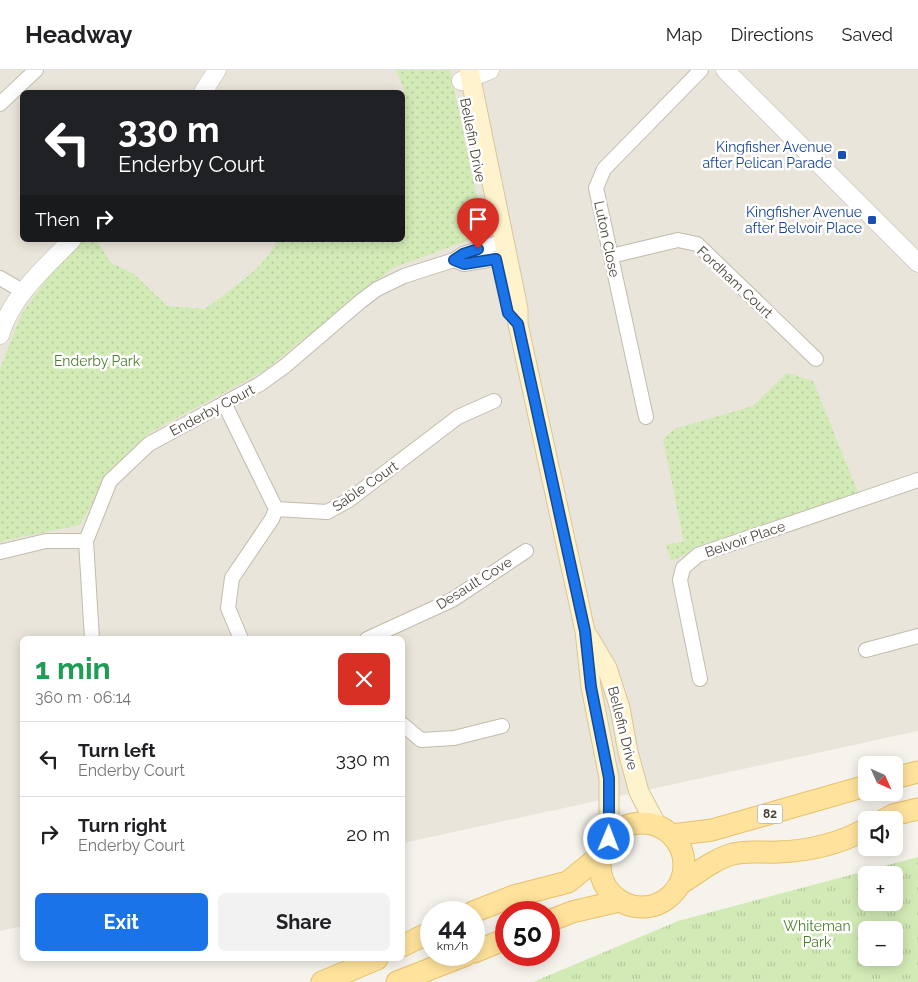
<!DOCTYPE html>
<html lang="en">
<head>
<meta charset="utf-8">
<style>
  :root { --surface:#fff; --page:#f2f2f2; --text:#202124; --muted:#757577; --line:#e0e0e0; --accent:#1a73e8 }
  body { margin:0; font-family:Raleway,sans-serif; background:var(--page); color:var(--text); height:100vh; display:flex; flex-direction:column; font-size:19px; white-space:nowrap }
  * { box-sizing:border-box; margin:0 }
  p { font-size:16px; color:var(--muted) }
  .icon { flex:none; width:28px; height:28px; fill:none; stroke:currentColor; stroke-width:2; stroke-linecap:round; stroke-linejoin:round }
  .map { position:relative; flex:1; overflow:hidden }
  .drawer { position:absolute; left:20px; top:566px; width:385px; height:325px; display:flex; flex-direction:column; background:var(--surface); border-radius:8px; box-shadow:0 2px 12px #0003 }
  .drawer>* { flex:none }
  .guide { position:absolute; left:20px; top:20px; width:385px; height:152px; border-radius:8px; box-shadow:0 2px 12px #0003; background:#202124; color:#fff; overflow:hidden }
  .needle { width:32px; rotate:135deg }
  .tools { position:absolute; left:858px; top:686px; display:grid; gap:10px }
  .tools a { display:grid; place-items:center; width:45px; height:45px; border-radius:8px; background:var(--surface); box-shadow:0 2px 12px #0003; font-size:25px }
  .speed { position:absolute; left:420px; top:831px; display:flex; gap:10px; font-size:25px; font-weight:700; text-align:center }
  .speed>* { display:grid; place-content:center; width:65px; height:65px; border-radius:50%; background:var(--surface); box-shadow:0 2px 12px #0003; line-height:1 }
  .speed small { font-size:12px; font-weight:400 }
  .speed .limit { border:8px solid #d22; background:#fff; color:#111 }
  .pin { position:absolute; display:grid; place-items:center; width:42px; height:42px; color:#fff; margin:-51px -21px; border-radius:50% 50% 50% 0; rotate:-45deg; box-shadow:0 0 5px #0007 }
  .pin .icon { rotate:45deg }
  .me { position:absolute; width:55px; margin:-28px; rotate:1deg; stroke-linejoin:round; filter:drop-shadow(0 0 4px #0008) }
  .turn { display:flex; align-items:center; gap:18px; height:105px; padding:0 15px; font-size:22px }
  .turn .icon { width:65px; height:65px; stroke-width:2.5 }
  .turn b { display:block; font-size:35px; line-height:42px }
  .then { display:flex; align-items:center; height:48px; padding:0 15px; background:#0003; gap:10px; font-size:19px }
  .round { display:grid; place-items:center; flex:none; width:52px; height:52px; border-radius:8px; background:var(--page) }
  .head { display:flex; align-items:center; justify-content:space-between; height:85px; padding:0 15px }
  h1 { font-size:30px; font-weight:700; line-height:38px; color:#1e9e55 }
  .cta { display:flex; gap:10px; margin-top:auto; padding:10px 15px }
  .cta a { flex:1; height:58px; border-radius:8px; background:var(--accent); color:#fff; font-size:20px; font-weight:700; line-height:58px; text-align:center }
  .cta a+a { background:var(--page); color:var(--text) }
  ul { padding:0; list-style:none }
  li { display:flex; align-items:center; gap:15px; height:75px; padding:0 15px; border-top:1px solid var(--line) }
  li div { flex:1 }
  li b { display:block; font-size:19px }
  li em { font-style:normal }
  header { display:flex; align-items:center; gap:30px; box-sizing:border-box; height:70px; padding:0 25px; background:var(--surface); border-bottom:1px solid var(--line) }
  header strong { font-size:24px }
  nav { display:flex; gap:28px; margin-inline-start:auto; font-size:18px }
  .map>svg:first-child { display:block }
  .residential { fill:#eae5da; fill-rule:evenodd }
  .grass { fill:url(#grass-tufts); fill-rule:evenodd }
  .park { fill:url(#park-dots) }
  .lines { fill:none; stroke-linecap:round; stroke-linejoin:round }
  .minor-casing { stroke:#c2bbae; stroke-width:16 }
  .tertiary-casing { stroke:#c2bbae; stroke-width:19 }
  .secondary-casing { stroke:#d6c79b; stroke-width:21 }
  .primary-casing { stroke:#e6c16a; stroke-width:23 }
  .minor { stroke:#fff; stroke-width:14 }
  .tertiary { stroke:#fff; stroke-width:18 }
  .secondary { stroke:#fff3cd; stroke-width:19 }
  .primary { stroke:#ffe39c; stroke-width:21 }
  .route-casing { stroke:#114b97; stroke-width:12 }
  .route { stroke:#1a73e8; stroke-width:9 }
  .transit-dot { fill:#1a4fb4; stroke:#fff; stroke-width:2 }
  .labels { text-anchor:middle; stroke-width:5; stroke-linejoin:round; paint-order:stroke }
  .shield { fill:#fff; stroke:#817c74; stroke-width:1 }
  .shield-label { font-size:12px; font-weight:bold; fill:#4b4439 }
  .street-label { font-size:14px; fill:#4b4439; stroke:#fff }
  .transit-label { font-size:14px; fill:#164399; stroke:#fff; text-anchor:end }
  .park-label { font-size:14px; fill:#4a7f2a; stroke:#fff }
</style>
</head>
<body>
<header>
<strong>Headway</strong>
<nav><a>Map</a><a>Directions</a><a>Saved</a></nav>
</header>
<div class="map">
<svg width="918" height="912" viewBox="0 0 918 912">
  <defs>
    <pattern id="grass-tufts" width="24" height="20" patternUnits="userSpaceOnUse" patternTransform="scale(1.25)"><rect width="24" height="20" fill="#d2eab5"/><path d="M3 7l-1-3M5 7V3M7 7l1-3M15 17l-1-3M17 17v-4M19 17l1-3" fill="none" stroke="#b6ca9c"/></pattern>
    <pattern id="park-dots" width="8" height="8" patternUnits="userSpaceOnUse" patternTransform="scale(1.25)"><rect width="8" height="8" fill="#d2eab5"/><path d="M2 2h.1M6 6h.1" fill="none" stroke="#b6ca9c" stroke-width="1.8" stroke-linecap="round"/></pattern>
  </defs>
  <rect width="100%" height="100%" fill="#f6f3ec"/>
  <path class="residential" d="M0 0H918V661L403 773 402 569H22V856L0 861ZM22 22H402V170H22Z"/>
  <path class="grass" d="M918 787V912H533L678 851ZM866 805H894V832H866ZM866 860H894V888H866Z"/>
  <path class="park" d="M396 0H450L485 164 393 198 264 301 149 363 111 400 80 455 6 470 0 473V299L21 245 54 198 83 170H96L111 193 134 204 167 236 205 239C226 222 269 196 277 170H402V25L405 21Z
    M787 303 813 311 859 425 694 481 671 491 666 474 684 472 663 369 674 359 753 336Z"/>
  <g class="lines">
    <defs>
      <path id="minor" d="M0 34 36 0
        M611 186 678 170 697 174 816 289
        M454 190 464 194 507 187
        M0 208 24 222
        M224 333 276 439 327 442 349 430 458 347 494 331
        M646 347 596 118 604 99 701 0
        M0 482 46 471H86
        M92 569 86 471 110 411 149 374 260 314 285 296 361 231 377 219 404 206 454 190 463 184 504 171
        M241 569 228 538 232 508 272 449 276 439
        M367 569 452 530 526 481
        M866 580 918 566
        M700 609 680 510 683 498 698 485 918 410
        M402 654 421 670 454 668 502 656"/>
      <path id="tertiary" d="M725 0 918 193
        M461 11 490 0
        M203 22 217 0
        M0 265C11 227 45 197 72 170"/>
      <path id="secondary" d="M469 0 518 239V254L585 561 591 617 609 708V769
        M588 566 607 598 620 638 628 682 639 722 657 756"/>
      <path id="primary" d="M894 708 918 702
        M884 750 893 745 918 739
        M600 795a42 42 0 1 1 84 0a42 42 0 1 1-84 0Z
        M672 765 712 760 866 716
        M680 814C696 804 714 789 733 784 746 780 764 783 778 782 809 781 839 774 866 759
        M473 842 514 826 568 812 601 785
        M549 851 572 842 619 831
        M402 876 431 862
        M474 882 506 869
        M322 912 377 889
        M397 912 466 885"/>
    </defs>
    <use href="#minor" class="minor-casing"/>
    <use href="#tertiary" class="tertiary-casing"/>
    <use href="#secondary" class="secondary-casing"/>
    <use href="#primary" class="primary-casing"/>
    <use href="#minor" class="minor"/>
    <use href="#tertiary" class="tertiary"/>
    <use href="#secondary" class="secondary"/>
    <use href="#primary" class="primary"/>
  </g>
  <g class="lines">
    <defs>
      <path id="route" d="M478 179 463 184 454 190 464 194 496 189 508 243 518 254 585 561 591 617 609 708V769"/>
    </defs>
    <use href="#route" class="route-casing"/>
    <use href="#route" class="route"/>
  </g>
  <g class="transit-dot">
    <rect x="837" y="80" width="10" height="10" rx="2.5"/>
    <rect x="867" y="145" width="10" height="10" rx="2.5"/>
  </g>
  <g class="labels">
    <rect class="shield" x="757.5" y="734.5" width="25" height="19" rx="4"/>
    <g class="shield-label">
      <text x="770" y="748">82</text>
    </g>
    <g class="street-label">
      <text transform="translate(473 70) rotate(79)" y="5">Bellefin Drive</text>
      <text transform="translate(607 169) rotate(78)" y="5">Luton Close</text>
      <text transform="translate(735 212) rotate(43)" y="5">Fordham Court</text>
      <text transform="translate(212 340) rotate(-28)" y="5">Enderby Court</text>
      <text transform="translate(365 416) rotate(-35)" y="5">Sable Court</text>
      <text transform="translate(745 469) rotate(-19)" y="5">Belvoir Place</text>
      <text transform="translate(474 513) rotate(-32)" y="5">Desault Cove</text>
      <text transform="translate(623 658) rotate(76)" y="5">Bellefin Drive</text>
    </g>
    <g class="transit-label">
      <text x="832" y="82">Kingfisher Avenue<tspan x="832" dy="16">after Pelican Parade</tspan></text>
      <text x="862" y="147">Kingfisher Avenue<tspan x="862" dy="16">after Belvoir Place</tspan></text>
    </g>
    <g class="park-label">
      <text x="97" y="296">Enderby Park</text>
      <text x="817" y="861">Whiteman<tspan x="817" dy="16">Park</tspan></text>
    </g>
  </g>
</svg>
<div class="tools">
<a><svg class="needle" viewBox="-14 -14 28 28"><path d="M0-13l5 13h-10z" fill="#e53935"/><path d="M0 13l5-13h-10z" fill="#757577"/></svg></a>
<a><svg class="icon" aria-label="sound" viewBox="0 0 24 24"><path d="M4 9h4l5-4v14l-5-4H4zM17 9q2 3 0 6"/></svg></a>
<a>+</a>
<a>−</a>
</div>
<div class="speed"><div>44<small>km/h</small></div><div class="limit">50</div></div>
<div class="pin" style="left:478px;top:179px;background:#d93025"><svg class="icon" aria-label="arrive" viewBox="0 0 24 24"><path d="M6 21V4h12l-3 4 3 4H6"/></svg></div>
<svg class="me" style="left:609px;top:769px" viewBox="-20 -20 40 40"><circle r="17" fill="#1a73e8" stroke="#fff" stroke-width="3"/><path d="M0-11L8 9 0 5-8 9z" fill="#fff"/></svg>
<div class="guide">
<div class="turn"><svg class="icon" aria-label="left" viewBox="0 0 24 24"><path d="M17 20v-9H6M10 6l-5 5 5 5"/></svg><div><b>330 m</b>Enderby Court</div></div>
<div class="then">Then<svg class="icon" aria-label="right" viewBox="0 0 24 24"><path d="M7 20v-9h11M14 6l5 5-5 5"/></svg></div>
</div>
<section class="drawer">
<div class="head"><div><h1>1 min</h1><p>360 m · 06:14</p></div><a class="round" style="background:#d93025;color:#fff"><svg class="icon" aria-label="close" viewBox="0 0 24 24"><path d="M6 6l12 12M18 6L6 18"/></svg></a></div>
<ul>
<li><svg class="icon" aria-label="left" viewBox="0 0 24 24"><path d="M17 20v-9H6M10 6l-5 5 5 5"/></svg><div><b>Turn left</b><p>Enderby Court</p></div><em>330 m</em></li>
<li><svg class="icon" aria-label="right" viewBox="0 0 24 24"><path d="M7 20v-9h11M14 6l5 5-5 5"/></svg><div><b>Turn right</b><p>Enderby Court</p></div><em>20 m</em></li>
</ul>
<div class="cta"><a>Exit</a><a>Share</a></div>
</section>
</div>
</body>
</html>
